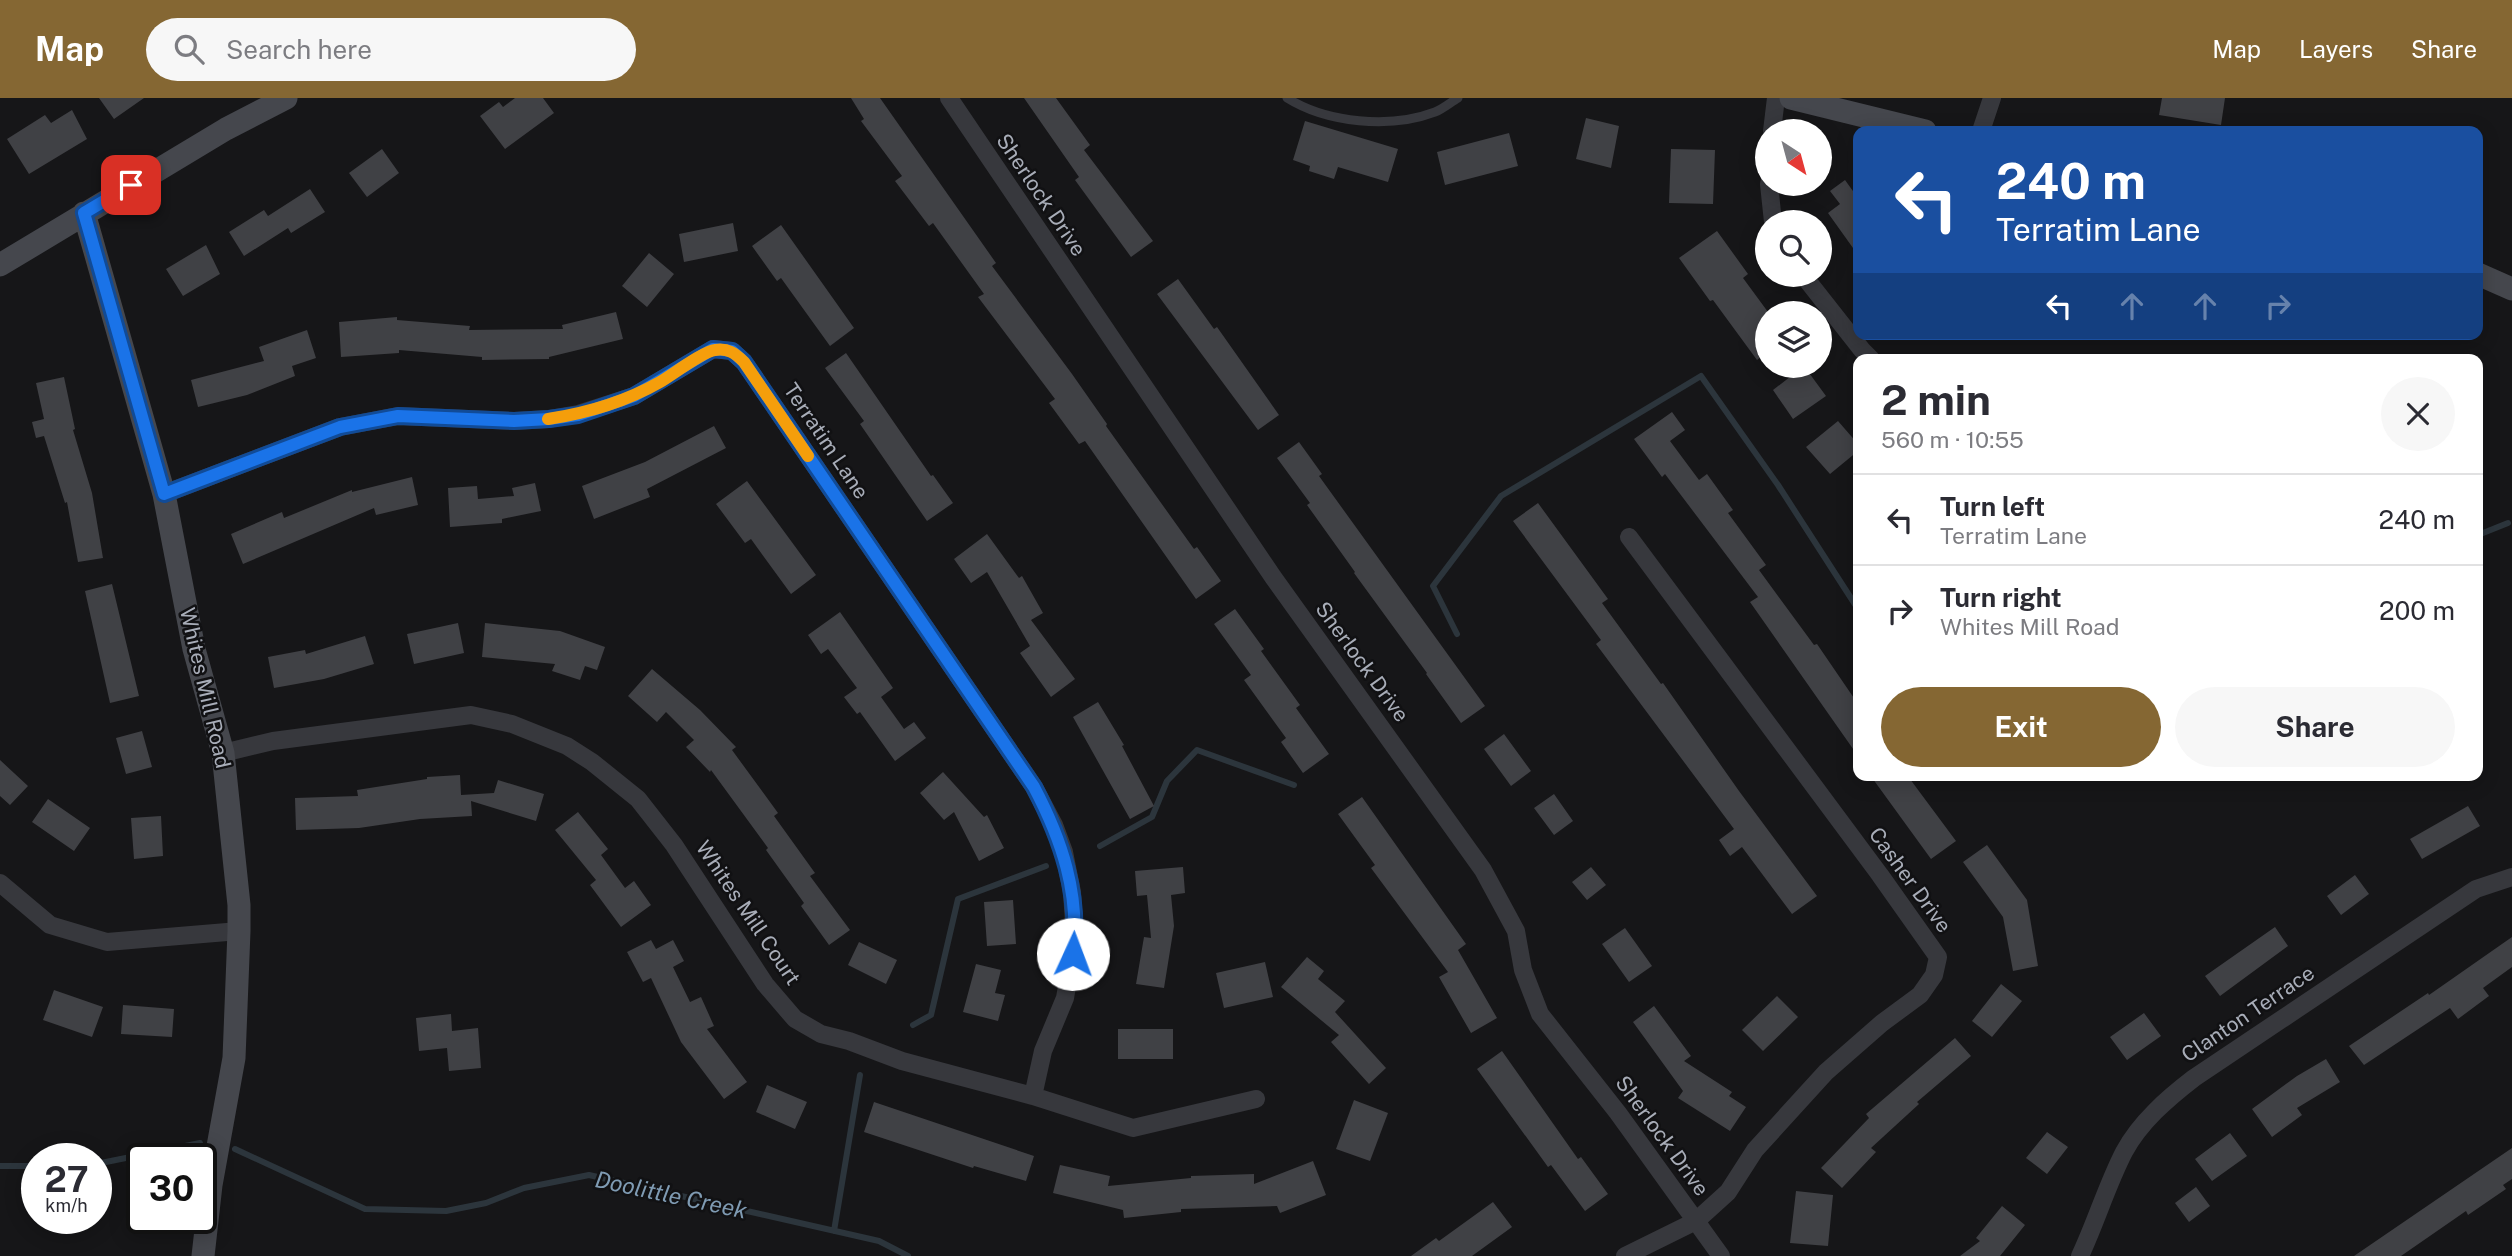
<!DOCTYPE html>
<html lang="en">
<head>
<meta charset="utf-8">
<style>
  :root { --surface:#fff; --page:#f7f7f7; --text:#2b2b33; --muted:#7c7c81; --line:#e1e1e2; --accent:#856733 }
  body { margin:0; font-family:"Public Sans",sans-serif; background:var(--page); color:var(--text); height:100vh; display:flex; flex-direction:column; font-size:26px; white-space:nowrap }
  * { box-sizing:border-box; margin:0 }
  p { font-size:23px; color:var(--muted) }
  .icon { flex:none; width:38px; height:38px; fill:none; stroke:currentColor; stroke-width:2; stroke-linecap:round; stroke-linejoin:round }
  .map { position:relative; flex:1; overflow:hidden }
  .side { position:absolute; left:1853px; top:256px; width:630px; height:427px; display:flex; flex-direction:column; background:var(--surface); border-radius:14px; box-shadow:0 4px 18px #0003 }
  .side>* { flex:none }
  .guide { position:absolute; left:1853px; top:28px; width:630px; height:214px; border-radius:14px; box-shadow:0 4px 18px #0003; background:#1a4fa0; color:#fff; overflow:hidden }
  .needle { width:46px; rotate:144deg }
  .controls { position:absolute; left:1755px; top:21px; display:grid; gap:14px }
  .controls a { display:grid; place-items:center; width:77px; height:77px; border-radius:50%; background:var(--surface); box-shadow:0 4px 18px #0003; font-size:35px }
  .speed { position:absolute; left:21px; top:1045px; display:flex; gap:14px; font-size:35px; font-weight:700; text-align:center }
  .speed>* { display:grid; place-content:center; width:91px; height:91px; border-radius:50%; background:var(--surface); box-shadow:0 4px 18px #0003; line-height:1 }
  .speed small { font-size:18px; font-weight:400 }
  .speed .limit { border:4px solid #111; border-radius:10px; background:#fff; color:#111 }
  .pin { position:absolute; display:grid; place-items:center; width:60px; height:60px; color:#fff; margin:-30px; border-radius:14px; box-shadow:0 4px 10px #0006 }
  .me { position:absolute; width:77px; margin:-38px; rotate:2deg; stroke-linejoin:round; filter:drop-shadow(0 0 5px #0008) }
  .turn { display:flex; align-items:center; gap:24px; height:147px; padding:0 28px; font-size:32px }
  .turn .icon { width:91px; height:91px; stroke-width:2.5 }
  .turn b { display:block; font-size:49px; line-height:60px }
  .lanes { display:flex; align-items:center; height:66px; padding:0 28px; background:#0003; justify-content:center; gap:35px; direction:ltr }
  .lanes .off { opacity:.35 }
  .round { display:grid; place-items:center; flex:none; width:74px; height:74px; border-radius:37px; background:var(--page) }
  .head { display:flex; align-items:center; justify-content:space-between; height:119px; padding:0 28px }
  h1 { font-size:42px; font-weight:700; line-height:52px }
  .cta { display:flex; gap:14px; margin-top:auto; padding:14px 28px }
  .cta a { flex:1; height:80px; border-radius:42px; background:var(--accent); color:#fff; font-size:28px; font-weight:700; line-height:80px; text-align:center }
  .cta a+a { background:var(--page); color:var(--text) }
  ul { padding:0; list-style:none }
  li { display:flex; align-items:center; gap:21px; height:91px; padding:0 28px; border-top:2px solid var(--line) }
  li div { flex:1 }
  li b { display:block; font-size:26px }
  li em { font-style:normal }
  header { display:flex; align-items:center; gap:42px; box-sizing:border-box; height:98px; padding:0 35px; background:var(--accent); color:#fff }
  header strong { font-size:33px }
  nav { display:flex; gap:38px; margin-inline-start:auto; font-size:24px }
  .search { width:490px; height:63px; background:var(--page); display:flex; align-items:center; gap:18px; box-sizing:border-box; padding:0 24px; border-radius:38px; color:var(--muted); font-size:26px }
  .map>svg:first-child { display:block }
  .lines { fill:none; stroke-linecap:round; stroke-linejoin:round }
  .stream { stroke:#2c353c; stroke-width:6 }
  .building { fill:#404145 }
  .lane { stroke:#37383d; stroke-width:9 }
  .street { stroke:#37383d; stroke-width:18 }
  .secondary { stroke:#45474d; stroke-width:23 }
  .route-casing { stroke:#114b97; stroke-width:18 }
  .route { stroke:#1a73e8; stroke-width:12 }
  .slow { stroke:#f59e0b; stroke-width:12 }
  .labels { text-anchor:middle; stroke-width:5; stroke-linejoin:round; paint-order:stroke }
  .street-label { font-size:21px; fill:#a8adb8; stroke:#111113 }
  .water-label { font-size:23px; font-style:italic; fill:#7f9bb3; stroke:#111113 }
</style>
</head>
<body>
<header>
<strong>Map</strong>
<div class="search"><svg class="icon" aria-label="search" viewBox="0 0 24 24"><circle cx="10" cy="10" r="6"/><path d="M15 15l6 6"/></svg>Search here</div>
<nav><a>Map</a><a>Layers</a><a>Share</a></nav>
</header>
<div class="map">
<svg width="2512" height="1158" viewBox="0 0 2512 1158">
  <rect width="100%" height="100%" fill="#161618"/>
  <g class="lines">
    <path class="stream" d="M2478 437 2508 425
      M1457 536 1433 488 1501 398 1701 278 1778 387 1858 511
      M1100 748 1152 719 1167 683 1197 652 1294 687
      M913 927 931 917 958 801 1046 768
      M235 1051 365 1111 446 1113 486 1105 524 1090 589 1077 879 1143 908 1158
      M96 1066 200 1045
      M0 1068H37
      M834 1133 860 977"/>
  </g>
  <path class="building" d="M99 0H144L114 21Z
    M515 0H543L554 15 505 51 480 18 499 4 503 9Z
    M851 0H880L996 165 992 168 1072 276 1107 326 1106 328 1194 451 1197 449 1221 483 1196 501 1085 343 1079 346 1049 305 1055 301 978 199 984 196 933 125 929 128 895 83 902 78 861 23 864 21Z
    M1024 0H1056L1090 47 1084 52 1153 143 1131 159 1075 82 1079 79Z
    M2162 0H2225L2221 27 2159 17Z
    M72 12 87 41 29 76 7 41 45 17 51 25Z
    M1586 20 1619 28 1611 70 1576 61Z
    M1305 23 1398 51 1388 84 1338 69 1334 81 1309 73 1310 68 1293 62Z
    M1509 35 1518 68 1445 87 1437 54Z
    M382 51 399 75 367 99 349 75Z
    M1671 51 1715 52 1713 106 1669 105Z
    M1845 82 1858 100V157L1828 115 1840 106 1830 93Z
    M310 91 325 114 291 135 288 130 244 158 229 134 264 112 268 118Z
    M733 125 738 153 684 164 679 136Z
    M781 127 854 230 830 248 781 180 777 183 752 148Z
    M1717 133 1748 176 1743 180 1768 214V254L1757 262 1713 202 1710 203 1679 160Z
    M206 147 220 176 183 198 166 171Z
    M649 155 674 176 647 209 622 188Z
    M1178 181 1214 231 1217 229 1279 317 1258 332 1157 196Z
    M616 214 623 241 549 259V261L482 262V259L399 252V255L341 259 339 224 397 219V222L470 228 469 232 563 231 562 227Z
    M307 232 316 260 292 268 295 278 247 297 198 309 191 282 264 263 259 249Z
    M846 255 931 378 933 377 953 405 927 423 860 326 864 323 825 270Z
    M1804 268 1826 298 1793 321 1773 292Z
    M64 279 75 331 73 332 92 395 103 460 78 464 67 404 65 405 44 338 36 340 32 324 44 321 36 285Z
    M1672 314 1685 332 1670 343 1699 382 1707 376 1733 412 1728 415 1766 467 1759 472 1814 547 1817 546 1858 606V658L1750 504 1758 499 1665 376 1662 379 1634 341Z
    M1838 323 1858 346V353L1830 376 1806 349Z
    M714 328 726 350 647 391 650 399 594 421 582 388 645 364Z
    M1299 344 1322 376 1319 378 1485 608 1461 625 1426 576 1427 575 1354 475 1355 474 1307 407 1310 405 1277 360Z
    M412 379 418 407 376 417 374 410 243 466 231 436 282 414 284 420 352 392V394Z
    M747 383 816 477 791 496 751 441 745 445 716 406Z
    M535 385 541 413 502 421V425L450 429 448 390 477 388 478 401 514 398 512 390Z
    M1538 405 1608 501 1602 505 1661 586 1663 585 1739 693 1817 798 1792 816 1742 749 1730 758 1719 742 1734 731 1596 546 1601 542 1513 423Z
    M987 436 1019 480 1022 478 1043 515 1031 522 1075 581 1051 599 1020 555 1030 548 987 474 971 485 954 461Z
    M112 486 139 598 110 605 85 493Z
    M1235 511 1264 551 1261 553 1300 607 1296 610 1329 656 1303 675 1281 644 1286 640 1244 582 1251 577 1214 526Z
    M840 514 893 590 881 599 904 631 914 624 926 640 895 663 860 614 857 616 844 599 857 590 828 551 821 556 808 537Z
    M458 525 464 555 414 566 407 536Z
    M485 525 560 533 605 549 597 572 585 568 580 582 552 573 555 566 482 559Z
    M365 538 374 566 324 581 274 590 268 559 305 552 306 556Z
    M652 571 700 612 736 649 732 652 778 715 774 718 815 775 810 778 850 832 829 847 801 808 804 805 766 752 768 750 711 672 710 674 686 649 694 642 666 614 657 624 628 598Z
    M1098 604 1124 647 1122 648 1154 708 1130 721 1073 619Z
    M142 633 152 669 126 676 116 640Z
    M1504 636 1531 673 1511 688 1484 651Z
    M0 662 28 688 10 707 0 698Z
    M943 674 984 719 987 717 1004 750 979 763 954 714 944 722 920 695Z
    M460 677 461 697 494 695 498 682 544 696 536 723 471 703 472 718 420 721 359 730 296 732 295 700 358 698 357 692 427 681V679Z
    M1870 677H1907L1956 743 1931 761Z
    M1554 696 1573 723 1554 737 1534 710Z
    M1362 699 1466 846 1458 852 1497 920 1471 935 1439 879 1448 874 1371 770 1375 767 1338 716Z
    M48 701 90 730 74 753 32 724Z
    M2468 708 2480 728 2422 761 2410 741Z
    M578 714 608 751 601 757 625 790 634 783 651 807 621 829 590 787 596 782 555 732Z
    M161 718 163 758 134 761 131 720Z
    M1987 747 2027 802 2038 868 2013 873 2003 819 1963 764Z
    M1183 769 1185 795 1171 797 1174 828 1164 890 1136 886 1144 839 1151 840 1147 797 1137 798 1135 773Z
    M1591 769 1606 787 1587 802 1572 784Z
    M2355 777 2369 796 2341 817 2327 798Z
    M1013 802 1016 846 987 848 984 804Z
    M2275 829 2288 848 2220 898 2205 878Z
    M1625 830 1652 868 1629 884 1602 846Z
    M2512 839V869L2483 890 2489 898 2458 921 2450 910 2364 967 2349 948 2428 895 2429 897Z
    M651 842 656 851 673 842 684 863 673 869 690 904 701 899 714 928 707 931 747 984 724 1001 681 944 651 880 643 884 627 854Z
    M859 844 897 862 886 886 848 867Z
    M1307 859 1324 873 1318 881 1345 903 1335 914 1386 970 1369 986 1331 944 1339 937 1281 889Z
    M1265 864 1273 899 1224 910 1216 875Z
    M976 866 1001 872 995 895 1005 897 998 923 963 914Z
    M2001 886 2022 903 1992 939 1972 923Z
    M54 892 103 909 92 939 43 922Z
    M1777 898 1798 919 1763 953 1742 932Z
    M123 907 174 911 172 939 121 936Z
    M1654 908 1691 958 1684 963 1732 994 1729 998 1746 1009 1730 1033 1678 1000 1683 993 1633 924Z
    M2144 915 2161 938 2127 962 2110 939Z
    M451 916 452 933 478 930 481 970 449 973 447 950 419 953 416 920Z
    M1118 931H1173V961H1118Z
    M1955 940 1971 958 1917 1004 1919 1006 1871 1050 1876 1054 1842 1090 1821 1070 1869 1020 1866 1016Z
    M1502 953 1578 1061 1581 1059 1608 1096 1585 1113 1551 1067 1548 1069 1477 971Z
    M2326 961 2340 984 2297 1010 2302 1017 2272 1039 2252 1011 2297 978Z
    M767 987 807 1004 795 1031 756 1014Z
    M1354 1002 1388 1015 1370 1063 1336 1051Z
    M874 1004 1034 1058 1026 1083 974 1068 973 1070 864 1034Z
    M2047 1034 2068 1049 2047 1076 2026 1060Z
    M2230 1035 2247 1058 2212 1083 2195 1061Z
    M2512 1050V1081L2503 1087 2506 1091 2468 1117 2466 1113 2401 1158H2354Z
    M1313 1063 1326 1097 1280 1115 1277 1108 1181 1111V1114L1124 1120 1123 1112 1053 1095 1060 1067 1110 1078 1108 1088 1191 1080V1078L1254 1076V1086Z
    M2196 1089 2210 1108 2189 1124 2175 1105Z
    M1796 1093 1833 1097 1828 1148 1790 1145Z
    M1493 1104 1512 1129 1472 1158H1411L1436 1140 1439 1143Z
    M2002 1108 2025 1127 2000 1158H1960L1980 1143 1976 1140Z"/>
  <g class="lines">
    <path class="lane" d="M1287 0C1327 25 1390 31 1435 14 1443 11 1451 4 1458 0"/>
    <path class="street" d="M949 0 1273 479 1483 772 1516 833 1523 872 1540 916 1618 1015 1721 1158
      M1772 33 1776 0
      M1981 33 1992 0
      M1768 66V70
      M1769 86 1773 124
      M1803 177 1862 252 1871 261
      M164 396 340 329 398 318 514 323 549 321 578 316 634 298 713 251 732 253 744 264 1034 689 1054 727 1064 754 1072 794 1075 842 1065 900 1043 953 1033 998
      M223 655 273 643 471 617 512 626 567 648 592 664 638 701 674 747 765 886 795 921 821 936 849 943 902 963 1033 998 1133 1030 1256 1001
      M0 785 50 827 107 844 239 833
      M1625 1158 1696 1123 1728 1094 1755 1052 1826 974 1882 925 1920 897 1934 877 1938 859 1880 777 1629 439
      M2080 1158C2096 1124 2107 1087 2124 1054 2140 1024 2168 1000 2194 980L2476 791 2512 779"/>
    <path class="secondary" d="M1791 0 1925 33
      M84 115 164 396 194 551 223 655 239 807V833L234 960 211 1087 203 1158
      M0 167 226 31 286 0
      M2478 176 2512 191"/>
  </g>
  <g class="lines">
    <defs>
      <path id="route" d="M131 87 84 115 164 396 340 329 398 318 514 323 549 321 578 317 634 298 713 251 732 253 744 264 1034 689C1062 742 1080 796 1073 856"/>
    </defs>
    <use href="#route" class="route-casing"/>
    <use href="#route" class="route"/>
    <path class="slow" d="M548 321C588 315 625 304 660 284 672 277 704 253 715 252 728 250 735 255 744 264L808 358"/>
  </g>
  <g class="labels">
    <g class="street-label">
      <text transform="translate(1041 97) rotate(56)" y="7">Sherlock Drive</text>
      <text transform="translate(826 343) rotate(56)" y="7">Terratim Lane</text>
      <text transform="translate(1362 564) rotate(54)" y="7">Sherlock Drive</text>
      <text transform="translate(205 590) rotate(77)" y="7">Whites Mill Road</text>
      <text transform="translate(1910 782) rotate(54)" y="7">Casher Drive</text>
      <text transform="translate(748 815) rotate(56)" y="7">Whites Mill Court</text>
      <text transform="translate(2248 916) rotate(-34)" y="7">Clanton Terrace</text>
      <text transform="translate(1662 1038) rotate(54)" y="7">Sherlock Drive</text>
    </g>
    <g class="water-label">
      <text transform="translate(671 1097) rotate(12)" y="8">Doolittle Creek</text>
    </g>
  </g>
</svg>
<div class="controls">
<a><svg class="needle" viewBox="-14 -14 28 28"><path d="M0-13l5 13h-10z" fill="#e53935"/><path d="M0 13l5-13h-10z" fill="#7c7c81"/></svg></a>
<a><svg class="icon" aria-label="search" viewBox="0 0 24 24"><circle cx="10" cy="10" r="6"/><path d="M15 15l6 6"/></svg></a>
<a><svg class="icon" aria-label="layers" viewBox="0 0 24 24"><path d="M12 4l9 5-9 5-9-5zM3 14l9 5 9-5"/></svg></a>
</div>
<div class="speed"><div>27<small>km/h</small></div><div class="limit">30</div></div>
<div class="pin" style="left:131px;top:87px;background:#d93025"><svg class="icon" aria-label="arrive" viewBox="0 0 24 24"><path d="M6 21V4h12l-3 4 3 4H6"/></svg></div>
<svg class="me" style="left:1073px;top:856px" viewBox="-20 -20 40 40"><circle r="19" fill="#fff"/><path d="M0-13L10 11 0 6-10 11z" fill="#1a73e8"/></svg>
<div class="guide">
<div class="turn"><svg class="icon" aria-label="left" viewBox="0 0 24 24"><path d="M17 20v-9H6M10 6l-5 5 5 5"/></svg><div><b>240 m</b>Terratim Lane</div></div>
<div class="lanes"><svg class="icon" aria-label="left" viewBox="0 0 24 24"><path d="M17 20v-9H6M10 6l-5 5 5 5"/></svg><svg class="icon off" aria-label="ahead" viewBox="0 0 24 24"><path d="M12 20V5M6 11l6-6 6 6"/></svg><svg class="icon off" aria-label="ahead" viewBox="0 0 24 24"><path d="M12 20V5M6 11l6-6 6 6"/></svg><svg class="icon off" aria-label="right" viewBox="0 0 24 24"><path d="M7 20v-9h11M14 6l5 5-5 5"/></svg></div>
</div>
<section class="side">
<div class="head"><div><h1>2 min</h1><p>560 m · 10:55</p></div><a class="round"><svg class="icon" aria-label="close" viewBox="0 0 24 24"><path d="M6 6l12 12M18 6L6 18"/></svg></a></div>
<ul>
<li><svg class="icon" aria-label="left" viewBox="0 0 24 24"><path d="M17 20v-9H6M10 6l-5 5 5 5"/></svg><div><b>Turn left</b><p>Terratim Lane</p></div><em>240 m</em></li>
<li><svg class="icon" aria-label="right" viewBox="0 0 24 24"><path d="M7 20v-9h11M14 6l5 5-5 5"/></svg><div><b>Turn right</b><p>Whites Mill Road</p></div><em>200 m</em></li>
</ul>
<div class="cta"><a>Exit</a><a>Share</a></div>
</section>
</div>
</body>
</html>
